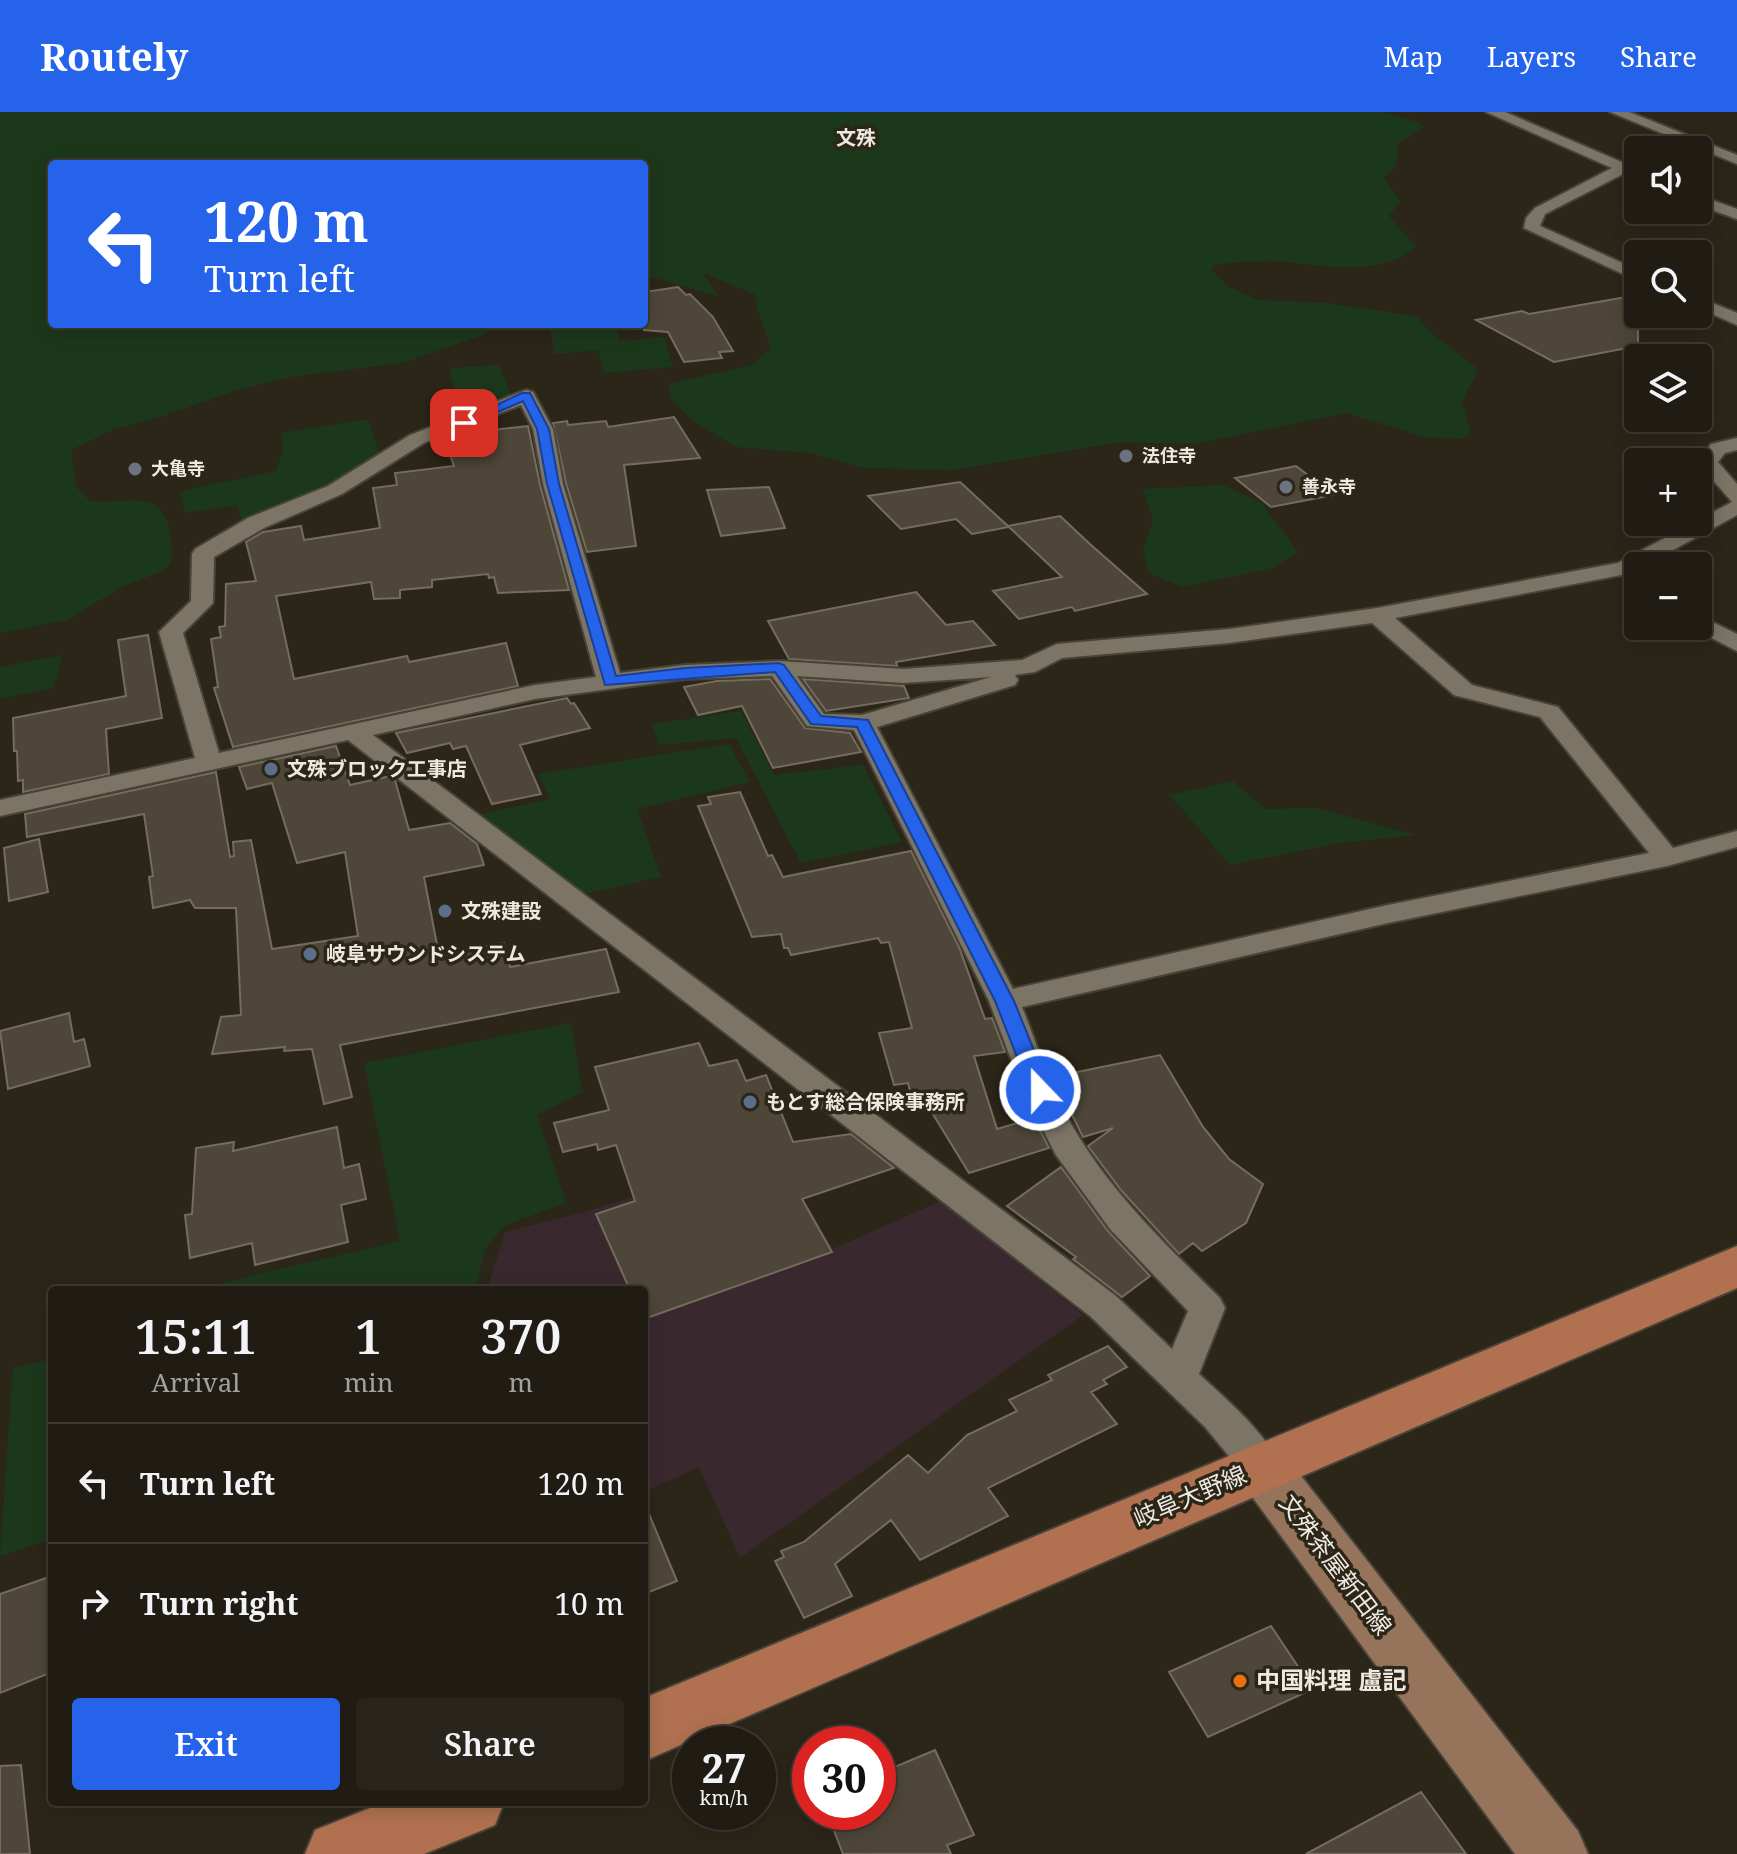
<!DOCTYPE html>
<html lang="en">
<head>
<meta charset="utf-8">
<style>
  :root { --surface:#211c13; --page:#29251c; --text:#f1f3f6; --muted:#a2a1a0; --line:#3e3a33; --accent:#2563eb }
  body { margin:0; font-family:"Noto Serif","Noto Sans JP",serif; background:var(--page); color:var(--text); height:100vh; display:flex; flex-direction:column; font-size:30px; white-space:nowrap }
  * { box-sizing:border-box; margin:0 }
  p { font-size:26px; color:var(--muted) }
  .icon { flex:none; width:44px; height:44px; fill:none; stroke:currentColor; stroke-width:2; stroke-linecap:round; stroke-linejoin:round }
  .map { position:relative; flex:1; overflow:hidden }
  .drawer { position:absolute; left:48px; top:1174px; width:600px; height:520px; display:flex; flex-direction:column; background:var(--surface); border-radius:8px; box-shadow:0 4px 20px #0003,0 0 0 2px var(--line) }
  .drawer>* { flex:none }
  .hud { position:absolute; left:48px; top:48px; width:600px; height:168px; border-radius:8px; box-shadow:0 4px 20px #0003,0 0 0 2px var(--line); background:#2563eb; color:#fff; overflow:hidden }
  .buttons { position:absolute; left:1624px; top:24px; display:grid; gap:16px }
  .buttons a { display:grid; place-items:center; width:88px; height:88px; border-radius:8px; background:var(--surface); box-shadow:0 4px 20px #0003,0 0 0 2px var(--line); font-size:40px }
  .speed { position:absolute; left:672px; top:1614px; display:flex; gap:16px; font-size:40px; font-weight:700; text-align:center }
  .speed>* { display:grid; place-content:center; width:104px; height:104px; border-radius:50%; background:var(--surface); box-shadow:0 4px 20px #0003,0 0 0 2px var(--line); line-height:1 }
  .speed small { font-size:20px; font-weight:400 }
  .speed .limit { border:12px solid #d22; background:#fff; color:#111 }
  .pin { position:absolute; display:grid; place-items:center; width:68px; height:68px; color:#fff; margin:-34px; border-radius:16px; box-shadow:0 4px 12px #0006 }
  .me { position:absolute; width:88px; margin:-44px; rotate:338deg; stroke-linejoin:round; filter:drop-shadow(0 0 6px #0008) }
  .turn { display:flex; align-items:center; gap:28px; height:168px; padding:0 24px; font-size:36px }
  .turn .icon { width:104px; height:104px; stroke-width:2.5 }
  .turn b { display:block; font-size:56px; line-height:68px }
  .eta { display:flex; justify-content:space-evenly; align-items:center; height:136px; text-align:center }
  .eta b { font-size:48px; font-weight:600; line-height:56px }
  .button { display:flex; gap:16px; margin-top:auto; padding:16px 24px }
  .button a { flex:1; height:92px; border-radius:8px; background:var(--accent); color:#fff; font-size:32px; font-weight:600; line-height:92px; text-align:center }
  .button a+a { background:var(--page); color:var(--text) }
  ul { padding:0; list-style:none }
  li { display:flex; align-items:center; gap:24px; height:120px; padding:0 24px; border-top:2px solid var(--line) }
  li div { flex:1 }
  li b { display:block; font-size:30px }
  li em { font-style:normal }
  header { display:flex; align-items:center; gap:48px; box-sizing:border-box; height:112px; padding:0 40px; background:var(--accent); color:#fff }
  header strong { font-size:38px }
  nav { display:flex; gap:44px; margin-inline-start:auto; font-size:28px }
  .map>svg:first-child { display:block }
  .industrial { fill:#3a282f }
  .green { fill:#1c381b }
  .building { fill:#4e4739; stroke:#746c5d; stroke-width:2 }
  .lines { fill:none; stroke-linecap:round; stroke-linejoin:round }
  .minor-casing { stroke:#484339; stroke-width:4 }
  .secondary-casing { stroke:#484339; stroke-width:4 }
  .primary-casing { stroke:#484339; stroke-width:4 }
  .minor { fill:#7c7566; fill-rule:evenodd }
  .secondary { fill:#96735b; fill-rule:evenodd }
  .primary { fill:#b17150; fill-rule:evenodd }
  .route { fill:#2563eb; stroke:#184099; stroke-width:2 }
  .worship-dot { fill:#6b7280; stroke:#2c2619; stroke-width:3 }
  .service-dot { fill:#5c6f8a; stroke:#2c2619; stroke-width:3 }
  .food-dot { fill:#e8710a; stroke:#2c2619; stroke-width:3 }
  .labels { text-anchor:middle; stroke-width:7; stroke-linejoin:round; paint-order:stroke }
  .far-poi-label { font-size:18px; font-weight:bold; fill:#ede9e1; stroke:#2c2619; text-anchor:start }
  .far-quarter-label { font-size:20px; font-weight:bold; fill:#ede9e1; stroke:#2c2619 }
  .poi-label { font-size:20px; font-weight:bold; fill:#ede9e1; stroke:#2c2619; text-anchor:start }
  .near-street-label { font-size:24px; fill:#ede9e1; stroke:#2c2619 }
  .near-poi-label { font-size:24px; font-weight:bold; fill:#ede9e1; stroke:#2c2619; text-anchor:start }
</style>
</head>
<body>
<header>
<strong>Routely</strong>
<nav><a>Map</a><a>Layers</a><a>Share</a></nav>
</header>
<div class="map">
<svg width="1737" height="1742" viewBox="0 0 1737 1742">
  <rect width="100%" height="100%" fill="#2c2619"/>
  <path class="industrial" d="M773 1033 833 1137 943 1088 1083 1203 740 1446 699 1355 644 1380V1178H487L505 1120 581 1101 672 1073Z"/>
  <path class="green" d="M0 0H1383L1420 11 1423 15 1398 31 1396 53 1384 66 1400 89 1389 104 1416 135C1379 166 1321 153 1277 149 1257 148 1236 150 1215 153L1211 158 1227 174 1258 188 1325 191 1416 204 1433 223 1475 254 1477 261 1462 289 1470 320 1464 327 1424 325 1346 301 1194 332 1121 330 952 358 863 356 811 341 735 335 690 306 671 286 669 272 751 253 771 237 755 189 756 183 703 161 718 184 644 163V52H52V212H501L483 223 402 251 290 265 238 278 154 307 114 317 71 338 76 375 90 389C125 393 162 375 169 418 171 429 173 439 171 450L163 459 121 475 68 508 0 521Z
    M615 212 620 229 664 225 673 255 604 261 598 238 555 242 550 216Z
    M499 253 511 283 457 294 450 256Z
    M368 307 381 346 343 369 242 412 237 393 185 401 180 379 276 359 283 337 280 321Z
    M1223 373 1262 391 1298 441 1272 456 1182 475 1149 461 1143 438 1153 408 1143 377Z
    M62 543 54 576 0 587V555Z
    M741 599 774 663 863 653 902 730 801 751 736 626 659 633 652 612Z
    M729 632 750 670 637 697 661 765 579 783 477 703 550 687 538 662Z
    M1233 669 1265 697 1316 696 1416 723 1340 731 1230 753 1170 683Z
    M571 911 582 980 537 1003 566 1091 506 1113 486 1135 475 1178H191L400 1129 364 951Z
    M52 1247V1427L0 1444 13 1256Z"/>
  <path class="building" d="M678 175 686 183 690 182 713 205 733 239 719 240 722 246 684 250 668 220 644 218V180Z
    M1638 183V234L1554 250 1476 208 1522 199 1529 202Z
    M674 305 700 346 624 353 636 434 587 440 566 371 553 311 567 309 568 313 606 309 608 315Z
    M528 314 540 373 569 478 498 481 494 465 489 466 488 462 432 468V475L400 478V486L374 487 371 470 276 484 294 567 407 544 409 550 506 531 518 574 233 635 214 576 218 575 211 527 221 525 219 515 225 514 226 472 256 469 246 430 263 420 301 414 304 428 380 416 373 376 397 373 395 361 454 354 444 326 464 321Z
    M1296 354 1334 383 1271 395 1235 366Z
    M960 370 1009 415 972 422 956 407 901 417 868 384Z
    M769 375 785 416 721 424 707 378Z
    M1060 404 1091 433 1147 482 1075 499 1072 495 1019 507 993 479 1062 465 1008 414Z
    M916 480 946 513 973 509 995 533 896 550 897 554 789 547 768 509Z
    M148 523 162 606 106 617 109 662 23 680V668L18 669 17 639H14L13 606 126 584 118 528Z
    M770 567 805 616 850 621 861 640 773 656 742 594 698 603 684 575 717 569Z
    M803 567 904 574 909 586 826 599Z
    M567 586 571 592 574 591 590 616 520 633 541 682 492 692 466 634 453 637 450 631 407 641 396 621Z
    M336 634 350 673 390 664 395 668 409 718 450 711 477 732 484 753 424 765 439 843 504 831 510 855 606 837 619 880 340 933 352 985 324 992 312 937 284 939 285 935 212 942 221 905 241 903 236 796H195L190 788 153 796 149 765 153 764 144 702 27 725 25 702 216 660 230 745 234 744 233 730 251 728 272 837 358 824 345 740 297 751 272 671 247 677 239 655Z
    M740 680 768 744 772 743 783 765 911 739 959 835 985 907 992 906 1005 940 974 944 997 1017 1034 1006 1049 1036 969 1061 923 986 912 987 908 971 894 973 879 921 912 916 889 830 881 831 878 826 791 843 788 836H784L781 822 752 825 698 694 711 692 708 685Z
    M39 727 48 780 9 789 4 736Z
    M69 901 74 930 84 927 90 954 8 977 0 919Z
    M699 931 709 954 737 948 746 969 766 963 793 1030 851 1022 894 1056 802 1087 832 1140 644 1207V1178H630L596 1102 635 1089 616 1033 598 1038 597 1032 563 1040 554 1011 609 998 595 955Z
    M1160 943 1203 1015 1229 1047 1263 1072 1246 1111 1202 1139 1193 1131 1179 1142 1121 1078 1088 1034 1113 1016 1083 1025 1053 965Z
    M337 1015 344 1056 359 1052 366 1087 341 1093 348 1130 255 1153 252 1131 190 1146 185 1103 192 1102 196 1036 234 1030 233 1039Z
    M1061 1055 1108 1119 1150 1164 1122 1185 1073 1147 1076 1145 1007 1094Z
    M1108 1234 1127 1255 1103 1268 1107 1272 1091 1280 1117 1312 988 1376 1008 1404 920 1448 891 1408 835 1452 852 1484 804 1506 775 1449 784 1445 781 1439 804 1430 908 1343 928 1361 967 1323 1017 1299 1009 1288 1052 1268 1048 1263Z
    M644 1390 677 1469 644 1482Z
    M52 1464V1560L0 1581V1482Z
    M1271 1514 1313 1577 1208 1625 1169 1560Z
    M935 1638 974 1723 947 1733 951 1742H843L827 1700H878V1662Z
    M21 1653 30 1742H0V1654Z
    M1421 1680 1466 1742H1306Z"/>
  <g class="lines">
    <defs>
      <path id="minor" d="M1486 0H1505L1638 57V65L1625 61 1545 102 1540 114 1638 158V169L1524 116 1526 106 1535 96 1612 56Z
        M1610 0H1629L1737 43V52Z
        M1698 83 1737 97V107L1698 93Z
        M1698 185 1737 201V213L1698 196Z
        M526 278 533 280 553 317 563 372 620 561 685 553 779 549 904 557 1022 548 1057 532 1229 517 1377 496 1618 451 1732 390 1697 350 1711 332 1737 326V338L1725 341 1718 350 1737 372V403L1644 454H1638L1632 461 1395 506 1472 573 1558 595 1673 736 1737 719V735L1667 754 1388 811 1022 895C1037 933 1050 972 1069 1008 1107 1077 1165 1132 1220 1186L1225 1196 1199 1262C1228 1289 1263 1318 1281 1354L1275 1366 1261 1371 1247 1366 1205 1315 1090 1204 348 628 0 704V688L195 646 159 520 191 489 192 442 195 437 248 406 328 374 410 323ZM521 293 533 317 543 372 596 565 535 573 219 641 183 521 213 491 214 445 264 416 342 382 424 331ZM1372 511 1454 583 1540 605 1649 741 1388 793 1013 877 877 615 1015 573 1018 568 1015 563 1035 560 1062 546 1229 531ZM772 564 807 614 854 618 989 889 1023 979 1056 1043 1110 1117 1188 1199 1172 1237 1116 1184 373 623 535 587 685 567ZM797 564 904 571 991 565 862 603 824 602Z
        M1698 503 1737 522V539L1690 515 1698 514Z"/>
      <path id="secondary" d="M1261 1331 1280 1337 1578 1719 1588 1742H1515L1242 1371 1234 1354 1242 1337Z"/>
      <path id="primary" d="M1737 1134V1176L644 1649V1586Z
        M385 1690H504L495 1713 424 1742H305L315 1718Z"/>
    </defs>
    <use href="#minor" class="minor-casing"/>
    <use href="#secondary" class="secondary-casing"/>
    <use href="#primary" class="primary-casing"/>
    <use href="#minor" class="minor"/>
    <use href="#secondary" class="secondary"/>
    <use href="#primary" class="primary"/>
  </g>
  <path class="route" d="M522 281H530L549 317 559 372 616 564 685 556 779 551 784 553 821 604 868 608 1014 889 1050 978 1047 983H1033L1030 978 995 889 857 615 811 612 775 560 605 573 547 372 537 317 523 289 468 313 458 311Z"/>
  <g class="worship-dot">
    <circle cx="1126" cy="344" r="8"/>
    <circle cx="135" cy="357" r="8"/>
    <circle cx="1286" cy="375" r="8"/>
  </g>
  <g class="service-dot">
    <circle cx="271" cy="657" r="8"/>
    <circle cx="445" cy="799" r="8"/>
    <circle cx="310" cy="842" r="8"/>
    <circle cx="750" cy="990" r="8"/>
  </g>
  <circle class="food-dot" cx="1240" cy="1569" r="8"/>
  <g class="labels">
    <g class="far-poi-label">
      <text x="1142" y="350">法住寺</text>
      <text x="151" y="363">大亀寺</text>
      <text x="1302" y="381">善永寺</text>
    </g>
    <g class="far-quarter-label">
      <text x="856" y="33">文殊</text>
    </g>
    <g class="poi-label">
      <text x="287" y="664">文殊ブロック工事店</text>
      <text x="461" y="806">文殊建設</text>
      <text x="326" y="849">岐阜サウンドシステム</text>
      <text x="766" y="997">もとす総合保険事務所</text>
    </g>
    <g class="near-street-label">
      <text transform="translate(1190 1385) rotate(-23)" y="8">岐阜大野線</text>
      <text transform="translate(1335 1453) rotate(53)" y="8">文殊茶屋新田線</text>
    </g>
    <g class="near-poi-label">
      <text x="1256" y="1577">中国料理 盧記</text>
    </g>
  </g>
</svg>
<div class="buttons">
<a><svg class="icon" aria-label="sound" viewBox="0 0 24 24"><path d="M4 9h4l5-4v14l-5-4H4zM17 9q2 3 0 6"/></svg></a>
<a><svg class="icon" aria-label="search" viewBox="0 0 24 24"><circle cx="10" cy="10" r="6"/><path d="M15 15l6 6"/></svg></a>
<a><svg class="icon" aria-label="layers" viewBox="0 0 24 24"><path d="M12 4l9 5-9 5-9-5zM3 14l9 5 9-5"/></svg></a>
<a>+</a>
<a>−</a>
</div>
<div class="speed"><div>27<small>km/h</small></div><div class="limit">30</div></div>
<div class="pin" style="left:464px;top:311px;background:#d93025"><svg class="icon" aria-label="arrive" viewBox="0 0 24 24"><path d="M6 21V4h12l-3 4 3 4H6"/></svg></div>
<svg class="me" style="left:1040px;top:978px" viewBox="-20 -20 40 40"><circle r="17" fill="#2563eb" stroke="#fff" stroke-width="3"/><path d="M0-11L8 9 0 5-8 9z" fill="#fff"/></svg>
<div class="hud">
<div class="turn"><svg class="icon" aria-label="left" viewBox="0 0 24 24"><path d="M17 20v-9H6M10 6l-5 5 5 5"/></svg><div><b>120 m</b>Turn left</div></div>
</div>
<section class="drawer">
<div class="eta">
<div><b>15:11</b><p>Arrival</p></div>
<div><b>1</b><p>min</p></div>
<div><b>370</b><p>m</p></div>
</div>
<ul>
<li><svg class="icon" aria-label="left" viewBox="0 0 24 24"><path d="M17 20v-9H6M10 6l-5 5 5 5"/></svg><div><b>Turn left</b></div><em>120 m</em></li>
<li><svg class="icon" aria-label="right" viewBox="0 0 24 24"><path d="M7 20v-9h11M14 6l5 5-5 5"/></svg><div><b>Turn right</b></div><em>10 m</em></li>
</ul>
<div class="button"><a>Exit</a><a>Share</a></div>
</section>
</div>
</body>
</html>
